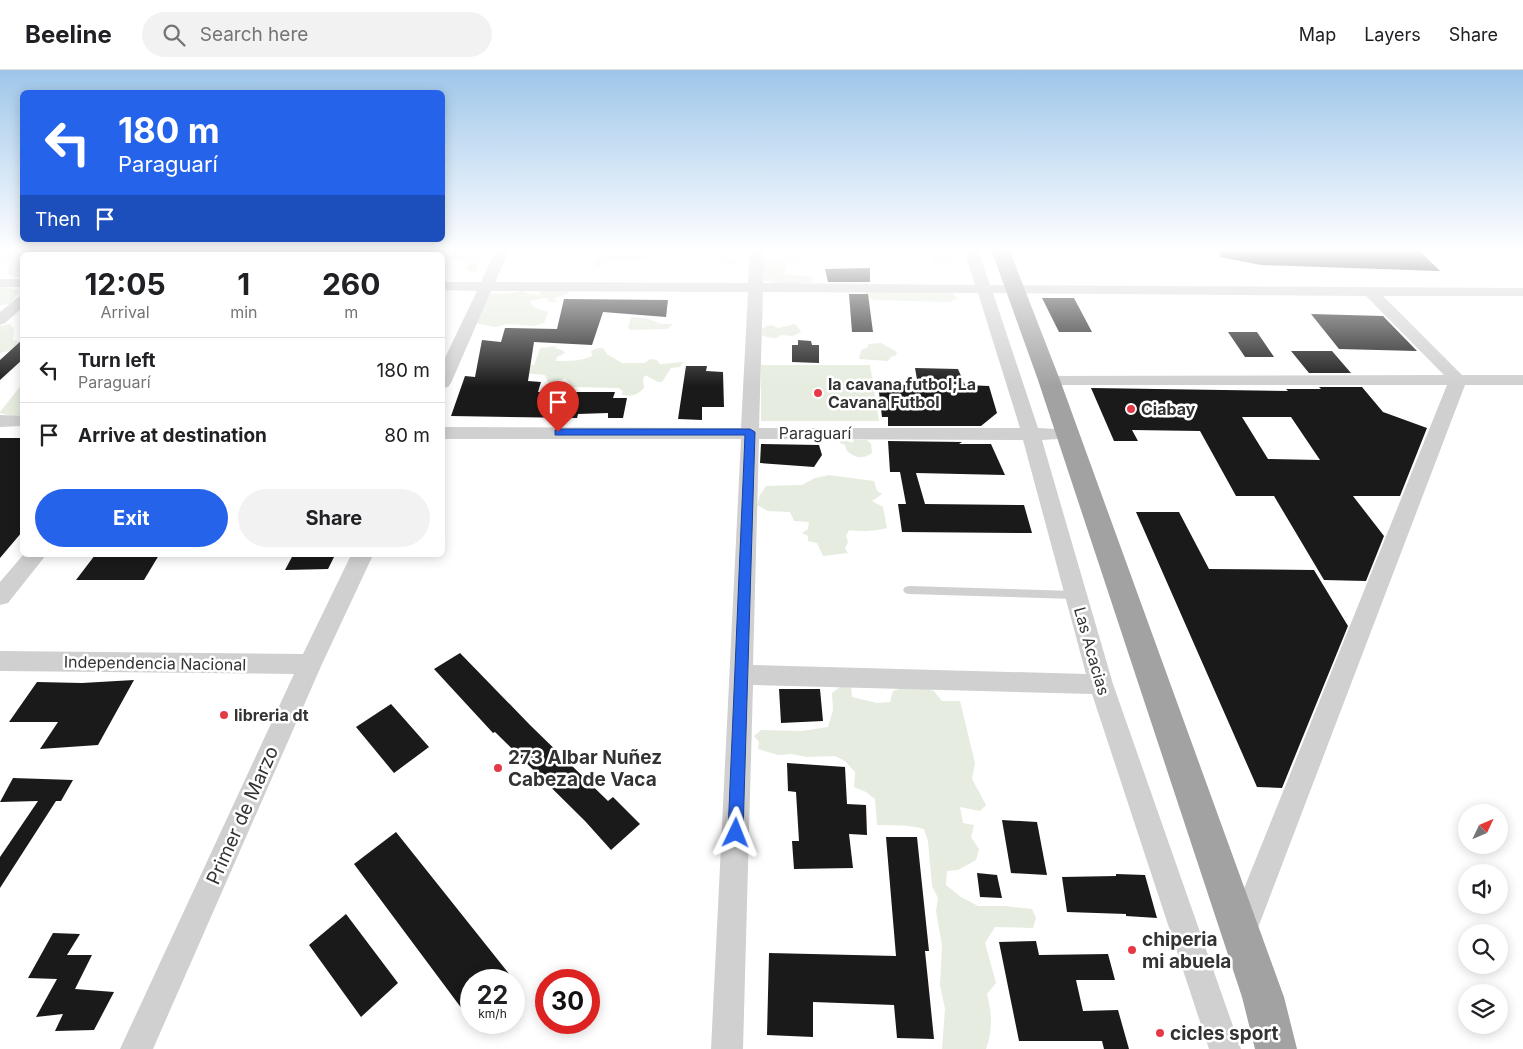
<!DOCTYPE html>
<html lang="en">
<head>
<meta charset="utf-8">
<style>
  :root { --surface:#fff; --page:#f2f2f2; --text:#202124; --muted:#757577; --line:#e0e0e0; --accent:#2563eb }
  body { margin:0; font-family:Inter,sans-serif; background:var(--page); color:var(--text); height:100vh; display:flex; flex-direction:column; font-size:19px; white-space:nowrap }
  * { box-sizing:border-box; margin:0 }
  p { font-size:16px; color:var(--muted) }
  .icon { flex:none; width:28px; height:28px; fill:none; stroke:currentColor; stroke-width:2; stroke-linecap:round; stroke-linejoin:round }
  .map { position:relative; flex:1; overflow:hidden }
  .details { position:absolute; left:20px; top:182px; width:425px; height:305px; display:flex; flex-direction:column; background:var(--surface); border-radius:8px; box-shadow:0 2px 12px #0003 }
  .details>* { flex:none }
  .guide { position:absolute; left:20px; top:20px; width:425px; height:152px; border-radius:8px; box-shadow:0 2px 12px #0003; background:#2563eb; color:#fff; overflow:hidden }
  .needle { width:32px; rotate:46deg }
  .controls { position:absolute; left:1458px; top:734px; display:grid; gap:10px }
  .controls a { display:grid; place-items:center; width:50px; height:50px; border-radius:50%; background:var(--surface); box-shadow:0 2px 12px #0003; font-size:25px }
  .speed { position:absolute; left:460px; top:899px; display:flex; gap:10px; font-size:25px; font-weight:700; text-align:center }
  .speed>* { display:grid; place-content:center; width:65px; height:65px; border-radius:50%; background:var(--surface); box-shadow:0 2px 12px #0003; line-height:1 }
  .speed small { font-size:12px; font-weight:400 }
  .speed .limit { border:8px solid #d22; background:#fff; color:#111 }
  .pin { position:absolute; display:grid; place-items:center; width:42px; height:42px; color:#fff; margin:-51px -21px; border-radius:50% 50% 50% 0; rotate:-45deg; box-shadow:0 0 5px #0007 }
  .pin .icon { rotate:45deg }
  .me { position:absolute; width:55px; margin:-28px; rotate:2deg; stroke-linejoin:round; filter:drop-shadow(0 0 4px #0008) }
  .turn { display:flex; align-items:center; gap:18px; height:105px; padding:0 15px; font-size:22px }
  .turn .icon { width:65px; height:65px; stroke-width:2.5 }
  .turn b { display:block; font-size:35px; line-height:42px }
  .then { display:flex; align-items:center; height:48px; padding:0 15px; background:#0003; gap:10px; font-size:19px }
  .eta { display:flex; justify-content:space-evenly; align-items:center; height:85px; text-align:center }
  .eta b { font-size:30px; font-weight:700; line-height:35px }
  .primary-button { display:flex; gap:10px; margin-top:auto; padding:10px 15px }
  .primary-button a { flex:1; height:58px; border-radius:30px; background:var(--accent); color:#fff; font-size:20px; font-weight:700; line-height:58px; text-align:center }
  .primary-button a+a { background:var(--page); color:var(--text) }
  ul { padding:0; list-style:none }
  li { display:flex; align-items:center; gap:15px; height:65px; padding:0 15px; border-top:1px solid var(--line) }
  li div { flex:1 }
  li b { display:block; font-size:19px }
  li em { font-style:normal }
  header { display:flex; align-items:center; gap:30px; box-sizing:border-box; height:70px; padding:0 25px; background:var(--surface); border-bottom:1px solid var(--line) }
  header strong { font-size:24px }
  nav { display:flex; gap:28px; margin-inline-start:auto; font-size:18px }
  .search { width:350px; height:45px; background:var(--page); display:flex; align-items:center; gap:12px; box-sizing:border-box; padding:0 18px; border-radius:28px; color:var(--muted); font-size:19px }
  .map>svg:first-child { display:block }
  .green { fill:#e6ecdf }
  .building { fill:#1a1a1a; fill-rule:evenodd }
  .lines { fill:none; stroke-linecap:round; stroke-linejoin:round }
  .service { fill:#d0d0d0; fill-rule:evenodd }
  .minor { fill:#d0d0d0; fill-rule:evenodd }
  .trunk { fill:#a2a2a2; fill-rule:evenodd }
  .route { fill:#2563eb; stroke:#184099 }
  .poi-dot { fill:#e63946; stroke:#fff; stroke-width:2 }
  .labels { text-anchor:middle; stroke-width:5; stroke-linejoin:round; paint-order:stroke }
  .poi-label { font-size:16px; font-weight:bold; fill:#333; stroke:#fff; text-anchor:start }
  .street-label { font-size:16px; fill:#333; stroke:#fff }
  .near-poi-label { font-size:19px; font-weight:bold; fill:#333; stroke:#fff; text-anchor:start }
  .near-street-label { font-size:19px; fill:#333; stroke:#fff }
</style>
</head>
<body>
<header>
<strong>Beeline</strong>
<div class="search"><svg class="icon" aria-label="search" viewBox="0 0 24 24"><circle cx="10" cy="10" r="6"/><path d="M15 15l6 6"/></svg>Search here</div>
<nav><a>Map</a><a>Layers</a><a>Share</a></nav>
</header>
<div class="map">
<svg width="1523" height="979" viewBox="0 0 1523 979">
  <rect width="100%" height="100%" fill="#fff"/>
  <path class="green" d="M0 179H62V180L29 179 18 189H22V207H15L7 204 9 198 7 193 0 191Z
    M134 179H184C162 190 122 185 98 185L123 184Z
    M413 179H489L482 187 476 202 469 201 466 197 468 191H443L442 185H422Z
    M604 179 615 182 613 184C617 187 629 186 634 184V179H650L652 188C645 189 638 190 631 191 620 192 607 186 600 197H595L593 193 598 186 581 180Z
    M719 179H734L735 185 731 187 740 193V195L721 194 723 192 720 190 722 188Z
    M782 179H792L793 182 799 180 801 185 799 191 786 193 788 198 782 202 788 205 812 206 813 211 811 215 775 214 772 212 764 211 761 208 763 186 773 190 774 182Z
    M938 181H947L957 188V191L941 194 933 191 931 185Z
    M0 216 20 220 10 234 0 235Z
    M567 219 568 224 554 228 557 232H548V229L544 228 530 231 533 237 548 242 544 253 534 256 508 254 495 257 475 253 486 223 505 224 522 221 526 223 539 225 540 221Z
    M868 221 952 222 958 229 948 232 874 230 862 225Z
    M631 247 646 248 661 254H673L668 259 630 260 628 258Z
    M10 254 14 260 13 270 22 272V278L0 283V256Z
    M795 254 801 261 800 263 792 266 781 265C774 271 769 267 761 265L763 262 760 261 766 256 772 255 778 258Z
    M881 273 897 282 895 286H892L888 291 859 289 861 280 868 277V274Z
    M557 276 555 278 562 280 565 283 557 287 556 291C569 291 581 291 592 286L591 281 598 278H603L607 284 622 293H645L650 289 657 290 660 294 683 292 680 297 671 298 662 312H658L645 305 643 309 644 318C636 326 633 326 622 325L623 321 618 318 573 317 565 308 549 315 545 305 524 303 527 295H534L540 278Z
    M761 295H870L879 351H761Z
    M22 314V349L0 343V342Z
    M839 369H845L852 373 854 370H867L871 374 872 383C862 390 856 388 847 381L845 375 840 373Z
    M829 405 874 411 877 421 882 424 872 431 883 437 887 458C877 461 859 462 849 460L846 466 848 472 845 478 848 483 823 486 817 473 808 471V466L802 463 808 459 809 452 794 451 790 442 768 441 757 435 760 425 766 416 802 415 815 408Z
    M910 615 934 621 942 631H960L975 693 972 709 986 735 980 741 960 737 963 753 974 755 971 767 979 779 976 790 958 800 947 801 946 815 961 827 978 836H1005L1032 839 1036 848 1033 858 995 857 985 873 996 913 987 924C992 944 993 959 986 979H942L945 939 940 915 942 876 936 841 938 828 932 816 928 771 924 759C908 754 893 756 877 755L875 729 866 722 854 717 855 702 845 691 835 686 806 687 792 684 778 685 758 679 759 672 754 666 761 660 802 661 828 657 833 640 832 623 840 617 851 616 852 627 877 633 890 632 893 621Z"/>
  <path class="building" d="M1221 179H1418L1440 201 1261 195 1220 187Z
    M870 198V212H828L825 199Z
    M849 224H868L873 262H852Z
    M1042 228H1074L1092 262H1059Z
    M564 229 668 230 666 247 603 242 592 275 534 272 528 311 541 312 538 322H615L613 328H627L623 348H608V343L578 344 577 348 451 346 465 306 475 307 482 270 501 272 505 258 557 259Z
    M1311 244 1383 246 1417 281 1339 279Z
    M1228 262H1257L1274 287H1245Z
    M22 270V290L0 310V290Z
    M798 270 811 271 812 275H819V293L792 292V275H798Z
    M1291 281H1332L1351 303H1309Z
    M686 296H707L706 301 723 302 724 337H702V350L678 349Z
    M915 298 958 299 965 315 989 316 997 343 981 356H888V347H882L878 314 918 315Z
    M1319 317H1362L1383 342 1427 358 1400 426H1353L1384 466 1366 511 1324 510 1274 426H1236L1200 361 1132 360 1138 371H1114L1091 318 1288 321 1286 319H1321ZM1242 347H1291L1320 390 1268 389Z
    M0 368H22V462L0 488Z
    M888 371 962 372 959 374H991L1005 405 916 403 925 434 1024 435 1032 463 902 462 898 434H906L900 402H890Z
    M761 374 819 375 822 385 814 397 760 393Z
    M1136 442H1179L1209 499 1314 500 1348 556 1282 718 1257 717Z
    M95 485H159L144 510H76Z
    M293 485H335L328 499 285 500Z
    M460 583 530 655 608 731 613 727 640 754 611 780 585 751 495 662 493 663 434 599Z
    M134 610 98 675 40 679 58 652H9L37 612 82 613Z
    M779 619H820L823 651 781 653Z
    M391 634 429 677 394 703 356 657Z
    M787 693 845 697 847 734 866 735 867 765 849 764 853 798 794 799 792 771H799L796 722 788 721Z
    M13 708 73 710 61 731H56L0 818V787L38 731 0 732Z
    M1002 750 1037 752 1047 805 1011 803Z
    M396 762 514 910H471V951L354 794Z
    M886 767H917L929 881H925L934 969 897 968 894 935 813 932V967L767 965 769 883 896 886Z
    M977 803 997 805 1002 828 980 827Z
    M1116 804 1145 805 1157 848 1126 846V844L1067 842 1062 807 1116 806Z
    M346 844 398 913 361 947 309 875Z
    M53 863 80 864 67 885H92L75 919 114 922 94 960 55 961 63 944 36 947 57 909 28 908Z
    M1036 871 1039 885 1108 884 1115 910H1076L1083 941 1118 940 1129 979H1104L1102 971H1019L999 872Z"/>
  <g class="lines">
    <path class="service" d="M909 516 1076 521 1080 522 1082 525 1080 528 1076 529 909 524 905 523 903 520 905 517Z"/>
    <path class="minor" d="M75 179H91L85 185H70Z
      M283 179H297L292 185H278Z
      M496 179H510L495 212 748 213 750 179H764L763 213 975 215 964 179H978L990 215 1523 218V226H1383L1462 305H1523V315H1465L1256 863 1252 874 1241 878 1230 874 1226 863 1447 315H1049L1043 314 1041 310 1043 306 1444 305 1366 226 993 223 1038 358 1074 360 1077 364 1074 368 1042 370 1113 614 1241 979H1209L1092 624 753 615 743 979H711L741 369H442V357L741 358 748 222 491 221 451 313 448 317 442 318V294L477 221 442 220V212H481ZM763 222 978 223 1020 358H759ZM759 369 1023 370 1086 604 753 595Z
      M0 209H22V217H0Z
      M22 226V238L5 253 0 255V242L17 228Z
      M0 345 22 346V356L0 357Z
      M23 485H46L8 533 0 535V512Z
      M351 485H373L322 594 153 979H120L294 604 0 601V581L303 584Z"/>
    <path class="trunk" d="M991 179H1009L1060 310 1284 927 1297 979H1255L1242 927 1038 310Z"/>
  </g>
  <linearGradient id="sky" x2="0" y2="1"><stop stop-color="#9ec6ea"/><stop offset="0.57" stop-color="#fff"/><stop offset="1" stop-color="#fff" stop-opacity="0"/></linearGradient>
  <rect width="1523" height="316" fill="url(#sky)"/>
  <path class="route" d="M558 359H750L755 362 743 763 741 768 736 770 731 768 728 763 745 365H555V360Z"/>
  <g class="poi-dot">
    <circle cx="818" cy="323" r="5"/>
    <circle cx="1131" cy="339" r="5"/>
    <circle cx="224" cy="645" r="5"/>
    <circle cx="498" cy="698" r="5"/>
    <circle cx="1132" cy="880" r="5"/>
    <circle cx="1160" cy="963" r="5"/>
  </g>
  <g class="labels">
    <g class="poi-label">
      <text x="828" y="320">la cavana futbol;La<tspan x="828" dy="18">Cavana Futbol</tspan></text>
      <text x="1141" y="345">Ciabay</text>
      <text x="234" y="651">libreria dt</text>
    </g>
    <g class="street-label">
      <text x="815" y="369">Paraguarí</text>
      <text transform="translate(1092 581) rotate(74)" y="6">Las Acacias</text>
      <text transform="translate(155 593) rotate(1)" y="6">Independencia Nacional</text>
    </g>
    <g class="near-poi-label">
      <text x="508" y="694">273 Albar Nuñez<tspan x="508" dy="22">Cabeza de Vaca</tspan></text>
      <text x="1142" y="876">chiperia<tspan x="1142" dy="22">mi abuela</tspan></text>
      <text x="1170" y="970">cicles sport</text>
    </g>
    <g class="near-street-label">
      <text transform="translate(242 745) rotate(-66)" y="7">Primer de Marzo</text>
    </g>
  </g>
</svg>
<div class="controls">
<a><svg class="needle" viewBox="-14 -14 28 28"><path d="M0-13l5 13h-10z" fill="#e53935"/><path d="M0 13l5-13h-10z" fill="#757577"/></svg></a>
<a><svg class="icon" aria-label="sound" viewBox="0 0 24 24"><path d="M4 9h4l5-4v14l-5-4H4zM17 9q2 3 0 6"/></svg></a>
<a><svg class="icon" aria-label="search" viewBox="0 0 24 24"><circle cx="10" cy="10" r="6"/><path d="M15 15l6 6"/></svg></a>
<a><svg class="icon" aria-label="layers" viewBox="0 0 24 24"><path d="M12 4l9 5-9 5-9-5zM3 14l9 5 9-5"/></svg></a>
</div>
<div class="speed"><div>22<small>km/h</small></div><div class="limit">30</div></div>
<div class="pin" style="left:558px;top:362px;background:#d93025"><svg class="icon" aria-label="arrive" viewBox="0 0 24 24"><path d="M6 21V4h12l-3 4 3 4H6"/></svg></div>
<svg class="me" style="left:736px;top:763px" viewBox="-20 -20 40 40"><path d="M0-17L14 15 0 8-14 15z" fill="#2563eb" stroke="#fff" stroke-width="4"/></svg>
<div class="guide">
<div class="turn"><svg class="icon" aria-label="left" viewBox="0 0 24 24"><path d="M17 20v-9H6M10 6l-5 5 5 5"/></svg><div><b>180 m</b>Paraguarí</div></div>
<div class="then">Then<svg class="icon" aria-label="arrive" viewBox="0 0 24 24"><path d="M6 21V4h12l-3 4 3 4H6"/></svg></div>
</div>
<section class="details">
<div class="eta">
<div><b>12:05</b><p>Arrival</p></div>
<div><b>1</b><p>min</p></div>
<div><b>260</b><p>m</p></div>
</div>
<ul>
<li><svg class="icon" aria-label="left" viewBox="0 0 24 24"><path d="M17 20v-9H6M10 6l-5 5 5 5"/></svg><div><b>Turn left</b><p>Paraguarí</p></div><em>180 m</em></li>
<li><svg class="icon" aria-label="arrive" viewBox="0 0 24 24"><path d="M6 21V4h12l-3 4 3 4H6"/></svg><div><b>Arrive at destination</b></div><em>80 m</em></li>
</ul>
<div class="primary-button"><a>Exit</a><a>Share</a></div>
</section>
</div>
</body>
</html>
